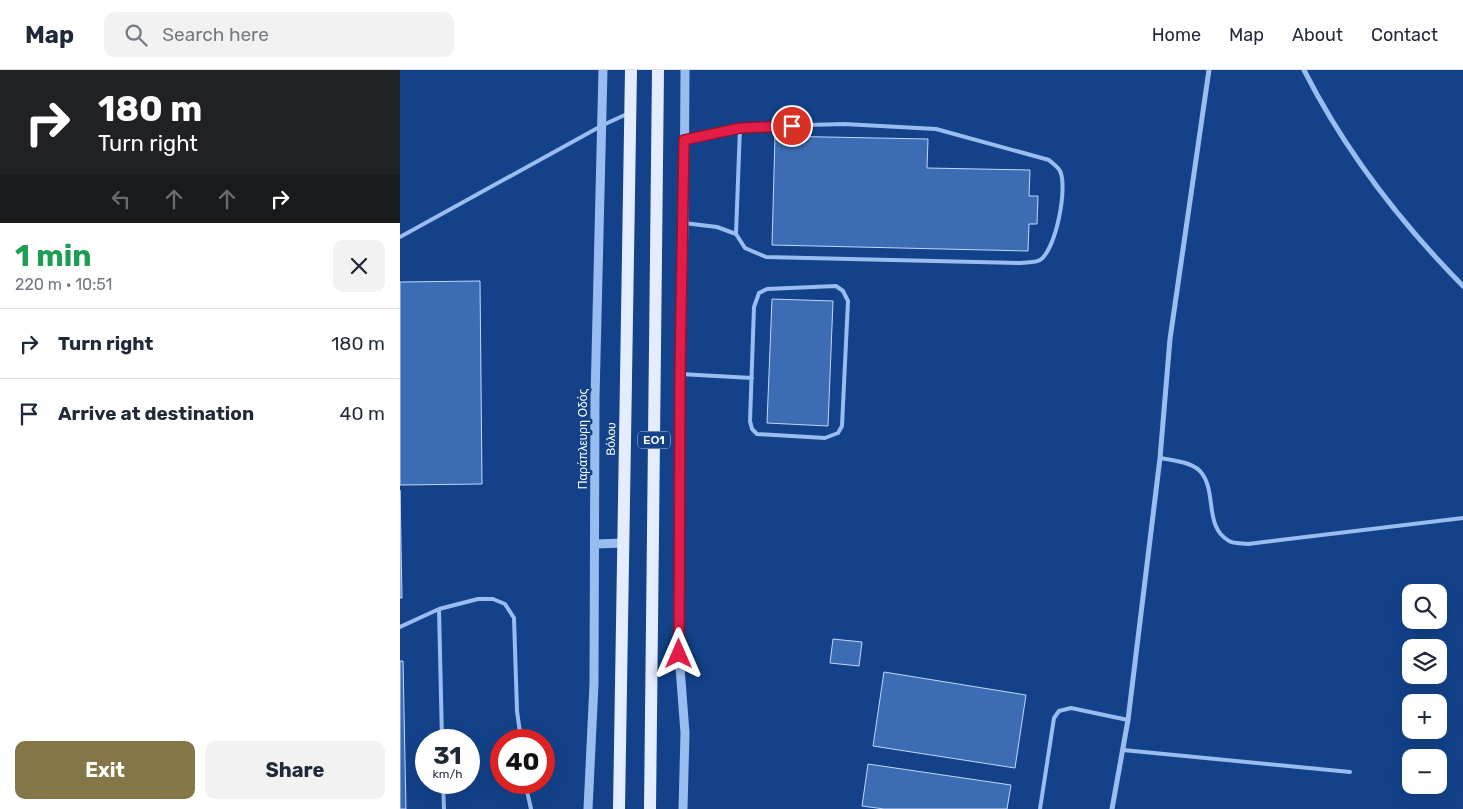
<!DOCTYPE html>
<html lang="en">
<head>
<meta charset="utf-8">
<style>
  :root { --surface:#fff; --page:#f2f2f3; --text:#1f2937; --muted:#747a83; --line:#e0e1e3; --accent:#847646 }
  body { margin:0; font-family:Rubik,sans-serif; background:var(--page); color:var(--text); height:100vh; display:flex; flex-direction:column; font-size:19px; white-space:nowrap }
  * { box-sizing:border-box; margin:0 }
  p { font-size:16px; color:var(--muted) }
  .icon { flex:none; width:28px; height:28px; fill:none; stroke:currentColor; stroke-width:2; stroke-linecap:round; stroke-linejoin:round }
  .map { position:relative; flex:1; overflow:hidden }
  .panel { display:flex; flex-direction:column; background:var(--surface); width:400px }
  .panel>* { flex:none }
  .hud { background:#202124; color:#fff; overflow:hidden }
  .buttons { position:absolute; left:1002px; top:514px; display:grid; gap:10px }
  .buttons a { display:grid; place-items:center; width:45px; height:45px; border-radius:10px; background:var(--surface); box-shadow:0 5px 20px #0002; font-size:25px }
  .speed { position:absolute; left:15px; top:659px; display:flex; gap:10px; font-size:25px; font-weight:700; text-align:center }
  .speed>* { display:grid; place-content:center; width:65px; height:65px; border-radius:50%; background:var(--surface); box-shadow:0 5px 20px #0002; line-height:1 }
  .speed small { font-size:12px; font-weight:400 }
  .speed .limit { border:8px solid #d22; background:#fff; color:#111 }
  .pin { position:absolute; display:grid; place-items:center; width:42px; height:42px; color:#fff; margin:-21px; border:2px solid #fff; border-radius:50%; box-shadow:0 1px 5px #0007 }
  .me { position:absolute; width:55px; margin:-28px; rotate:0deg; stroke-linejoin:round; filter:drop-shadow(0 0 4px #0008) }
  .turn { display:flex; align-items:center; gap:18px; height:105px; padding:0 15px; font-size:22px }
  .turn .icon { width:65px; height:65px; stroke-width:2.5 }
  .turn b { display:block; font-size:35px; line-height:42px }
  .lanes { display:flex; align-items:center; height:48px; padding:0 15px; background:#0003; justify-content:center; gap:25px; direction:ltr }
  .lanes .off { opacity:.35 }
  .round { display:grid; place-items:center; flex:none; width:52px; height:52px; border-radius:10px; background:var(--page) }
  .headline { display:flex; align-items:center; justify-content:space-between; height:85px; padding:0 15px }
  h1 { font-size:30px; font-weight:700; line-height:38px; color:#1e9e55 }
  .button { display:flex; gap:10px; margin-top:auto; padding:10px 15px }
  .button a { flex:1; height:58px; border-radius:10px; background:var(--accent); color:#fff; font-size:20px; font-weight:700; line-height:58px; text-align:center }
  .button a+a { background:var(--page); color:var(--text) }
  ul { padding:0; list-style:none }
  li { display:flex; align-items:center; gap:15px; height:70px; padding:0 15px; border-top:1px solid var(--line) }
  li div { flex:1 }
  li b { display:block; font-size:19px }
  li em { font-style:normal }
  header { display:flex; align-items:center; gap:30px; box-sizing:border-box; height:70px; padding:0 25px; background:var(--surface); border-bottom:1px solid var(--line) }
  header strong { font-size:24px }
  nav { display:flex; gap:28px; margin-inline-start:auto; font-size:18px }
  .search { width:350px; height:45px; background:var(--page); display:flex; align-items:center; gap:12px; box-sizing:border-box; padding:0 18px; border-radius:10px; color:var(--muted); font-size:19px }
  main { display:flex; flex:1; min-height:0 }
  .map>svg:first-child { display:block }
  .building { fill:#3c6cb3; stroke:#c0d9fc }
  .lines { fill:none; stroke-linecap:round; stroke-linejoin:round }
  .service { stroke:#9abdf0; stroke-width:4 }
  .minor { stroke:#9abdf0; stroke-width:5 }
  .tertiary { stroke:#9abdf0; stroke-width:9 }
  .primary { stroke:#e3edff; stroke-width:12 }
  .route-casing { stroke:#92132f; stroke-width:12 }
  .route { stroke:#e11d48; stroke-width:9 }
  .labels { text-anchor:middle; stroke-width:5; stroke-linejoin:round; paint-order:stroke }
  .shield { fill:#13428a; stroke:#b8c6dc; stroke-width:1 }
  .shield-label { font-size:11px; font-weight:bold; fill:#fff }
  .street-label { font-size:12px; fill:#fff; stroke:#13428a }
</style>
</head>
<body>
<header>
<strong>Map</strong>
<div class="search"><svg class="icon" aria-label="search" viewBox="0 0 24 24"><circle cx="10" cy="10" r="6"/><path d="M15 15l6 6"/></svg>Search here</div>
<nav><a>Home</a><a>Map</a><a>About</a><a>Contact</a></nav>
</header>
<main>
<section class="panel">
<div class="hud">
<div class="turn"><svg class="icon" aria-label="right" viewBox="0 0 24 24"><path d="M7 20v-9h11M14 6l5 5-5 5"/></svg><div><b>180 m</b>Turn right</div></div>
<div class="lanes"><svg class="icon off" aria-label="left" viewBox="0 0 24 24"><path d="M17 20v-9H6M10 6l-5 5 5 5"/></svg><svg class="icon off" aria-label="ahead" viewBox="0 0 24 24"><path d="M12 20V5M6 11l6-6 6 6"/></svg><svg class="icon off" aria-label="ahead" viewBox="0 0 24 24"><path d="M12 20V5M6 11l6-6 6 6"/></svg><svg class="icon" aria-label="right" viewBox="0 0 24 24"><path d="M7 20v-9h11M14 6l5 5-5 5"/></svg></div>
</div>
<div class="headline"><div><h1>1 min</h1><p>220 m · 10:51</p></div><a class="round"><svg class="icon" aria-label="close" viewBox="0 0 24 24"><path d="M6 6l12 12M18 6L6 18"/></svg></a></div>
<ul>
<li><svg class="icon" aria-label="right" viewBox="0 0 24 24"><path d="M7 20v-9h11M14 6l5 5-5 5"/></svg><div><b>Turn right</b></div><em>180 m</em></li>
<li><svg class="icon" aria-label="arrive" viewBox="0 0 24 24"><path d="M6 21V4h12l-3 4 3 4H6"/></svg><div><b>Arrive at destination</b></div><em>40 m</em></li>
</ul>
<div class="button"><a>Exit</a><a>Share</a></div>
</section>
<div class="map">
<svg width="1063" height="739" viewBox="0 0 1063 739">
  <rect width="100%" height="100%" fill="#13428a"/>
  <path class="building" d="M375 66 528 69 527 98 630 100 629 126H638L637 154H629L628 181 372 175Z
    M80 211 82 414 0 415V212Z
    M372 229 433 231 428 356 367 353Z
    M0 420 2 528H0Z
    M433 569 462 572 459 596 430 593Z
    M0 591H3L6 739H0Z
    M484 602 626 625 615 698 473 676Z
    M468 694 611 715 607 739H484L462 736Z"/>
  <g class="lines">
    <path class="service" d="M284 153 317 157 336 164 345 178 366 187 621 193C626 192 635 193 640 190 656 180 668 117 660 101 658 97 652 93 649 90L536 59 444 54 340 57 285 70
      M336 164 340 57
      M0 167 203 55 227 44
      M436 216 443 221 448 231 442 356 438 363 425 368 357 364 352 359 350 351 354 237 359 223 367 219Z
      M280 304 352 308
      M760 388C772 390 791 392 800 401 818 421 803 456 829 471 834 474 843 473 848 474L1063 448
      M39 539 42 670
      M0 557 39 539 78 529H93L105 534 114 548 117 641 121 670
      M723 680 950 702
      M43 712 44 739
      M125 712 131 739
      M640 739 654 648 659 641 671 638 728 650"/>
    <path class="minor" d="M904 0C944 79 1001 153 1063 216
      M712 739 728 650 760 388 770 269 809 0"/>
    <path class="tertiary" d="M196 474 223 473
      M188 739 194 614 195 328 203 0
      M283 739 285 663 279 584 280 304 284 153 285 0"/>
    <path class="primary" d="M219 739 231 0
      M250 739 258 0"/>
  </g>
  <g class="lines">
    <defs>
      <path id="route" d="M279 584 280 304 284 70 340 58 392 56"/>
    </defs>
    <use href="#route" class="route-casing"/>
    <use href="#route" class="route"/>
  </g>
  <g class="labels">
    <rect class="shield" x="238" y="361.5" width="32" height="17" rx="4"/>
    <g class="shield-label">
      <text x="254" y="374">ΕΟ1</text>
    </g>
    <g class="street-label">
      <text transform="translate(183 369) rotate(-90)" y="4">Παράπλευρη Οδός</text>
      <text transform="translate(211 369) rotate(-89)" y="4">Βόλου</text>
    </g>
  </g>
</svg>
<div class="buttons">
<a><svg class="icon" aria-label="search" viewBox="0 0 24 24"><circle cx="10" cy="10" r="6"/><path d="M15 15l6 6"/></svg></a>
<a><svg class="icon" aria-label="layers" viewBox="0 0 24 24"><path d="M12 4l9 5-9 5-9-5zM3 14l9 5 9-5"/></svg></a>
<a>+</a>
<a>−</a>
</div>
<div class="speed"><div>31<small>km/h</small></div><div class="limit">40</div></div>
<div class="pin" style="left:392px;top:56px;background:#d93025"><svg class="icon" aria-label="arrive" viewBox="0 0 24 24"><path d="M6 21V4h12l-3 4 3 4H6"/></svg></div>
<svg class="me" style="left:279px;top:584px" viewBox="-20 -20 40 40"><path d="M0-17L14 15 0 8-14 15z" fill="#e11d48" stroke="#fff" stroke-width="4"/></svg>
</div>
</main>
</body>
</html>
